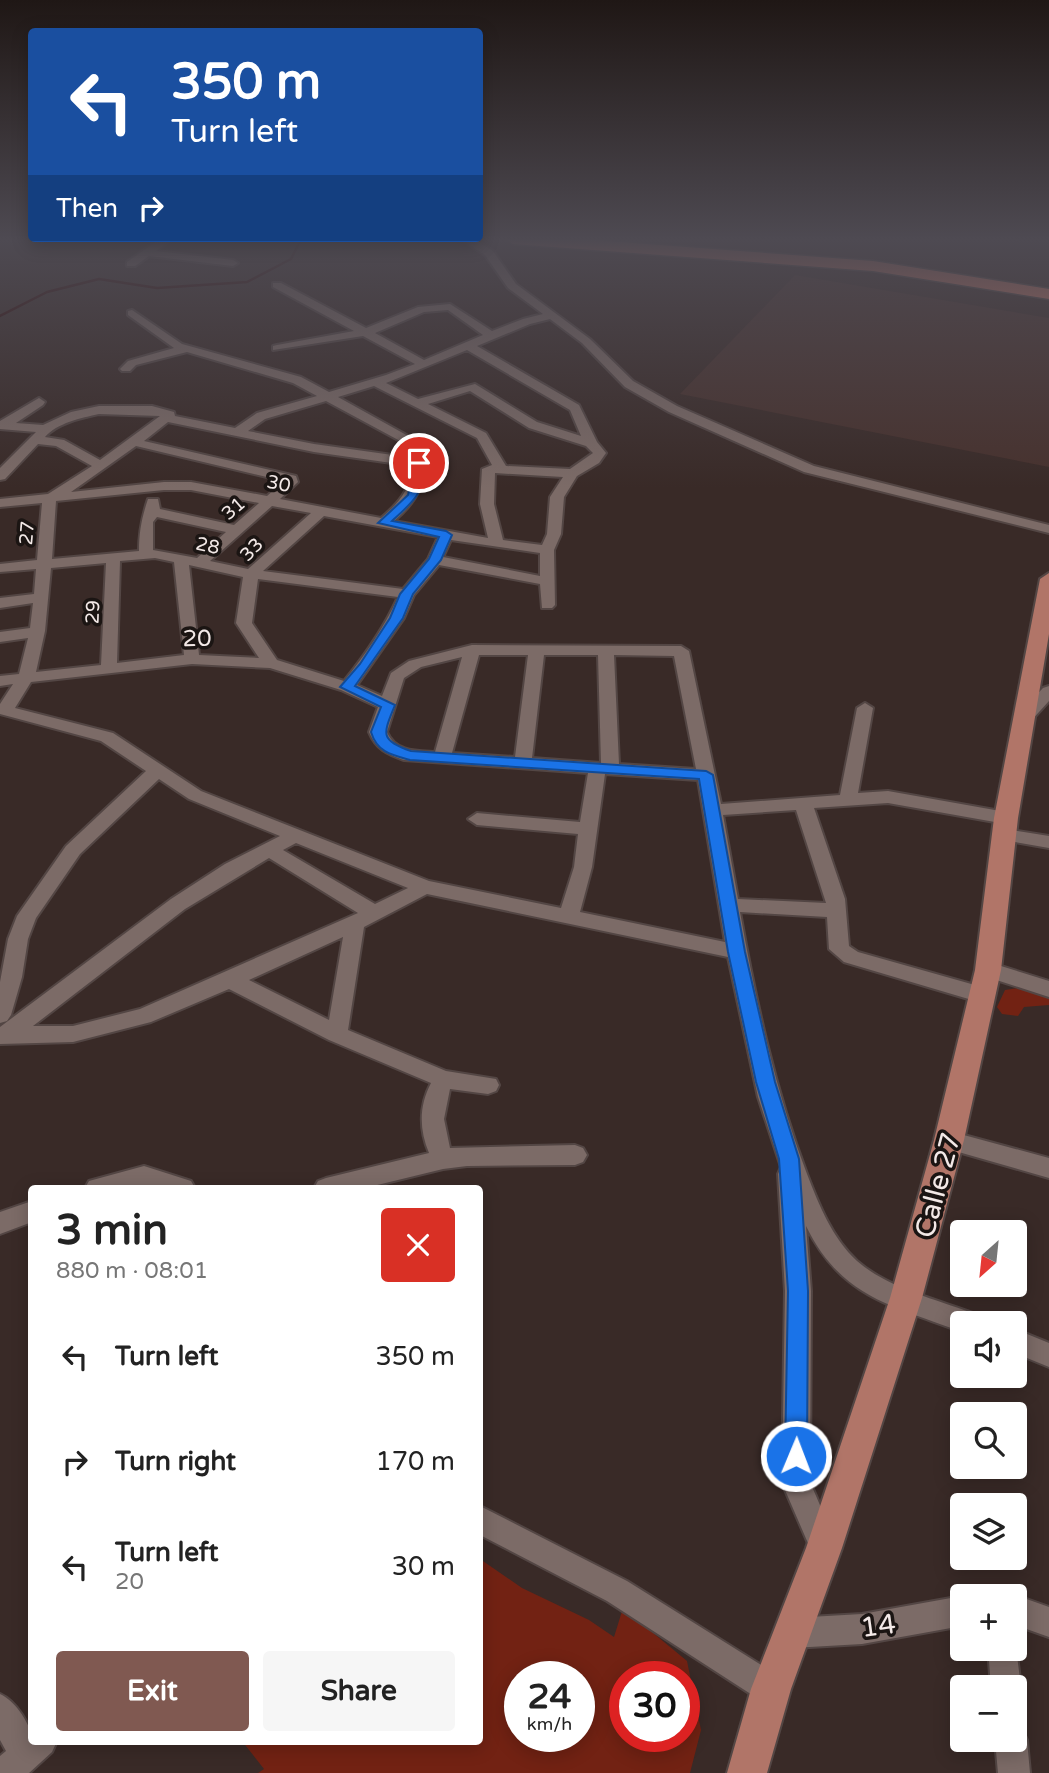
<!DOCTYPE html>
<html lang="en">
<head>
<meta charset="utf-8">
<style>
  :root { --surface:#fff; --page:#f6f6f6; --text:#222; --muted:#767676; --accent:#805951 }
  body { margin:0; font-family:"Varela Round",sans-serif; background:var(--page); color:var(--text); height:100vh; display:flex; flex-direction:column; font-size:26px; white-space:nowrap }
  * { box-sizing:border-box; margin:0 }
  p { font-size:23px; color:var(--muted) }
  .icon { flex:none; width:38px; height:38px; fill:none; stroke:currentColor; stroke-width:2; stroke-linecap:round; stroke-linejoin:round }
  .map { position:relative; flex:1; overflow:hidden }
  .panel { position:absolute; left:28px; top:1185px; width:455px; height:560px; display:flex; flex-direction:column; background:var(--surface); border-radius:7px; box-shadow:0 4px 18px #0003 }
  .panel>* { flex:none }
  .guide { position:absolute; left:28px; top:28px; width:455px; height:214px; border-radius:7px; box-shadow:0 4px 18px #0003; background:#1a4fa0; color:#fff; overflow:hidden }
  .needle { width:46px; rotate:207deg }
  .fabs { position:absolute; left:950px; top:1220px; display:grid; gap:14px }
  .fabs a { display:grid; place-items:center; width:77px; height:77px; border-radius:7px; background:var(--surface); box-shadow:0 4px 18px #0003; font-size:35px }
  .speed { position:absolute; left:504px; top:1661px; display:flex; gap:14px; font-size:35px; font-weight:700; text-align:center }
  .speed>* { display:grid; place-content:center; width:91px; height:91px; border-radius:50%; background:var(--surface); box-shadow:0 4px 18px #0003; line-height:1 }
  .speed small { font-size:18px; font-weight:400 }
  .speed .limit { border:10px solid #d22; background:#fff; color:#111 }
  .pin { position:absolute; display:grid; place-items:center; width:60px; height:60px; color:#fff; margin:-30px; border:4px solid #fff; border-radius:50%; box-shadow:0 2px 7px #0007 }
  .me { position:absolute; width:77px; margin:-38px; rotate:1deg; stroke-linejoin:round; filter:drop-shadow(0 0 5px #0008) }
  .turn { display:flex; align-items:center; gap:24px; height:147px; padding:0 28px; font-size:32px }
  .turn .icon { width:91px; height:91px; stroke-width:2.5 }
  .turn b { display:block; font-size:49px; line-height:60px }
  .then { display:flex; align-items:center; height:66px; padding:0 28px; background:#0003; gap:14px; font-size:26px }
  .round { display:grid; place-items:center; flex:none; width:74px; height:74px; border-radius:7px; background:var(--page) }
  .summary { display:flex; align-items:center; justify-content:space-between; height:119px; padding:0 28px }
  h1 { font-size:42px; font-weight:700; line-height:52px }
  .button { display:flex; gap:14px; margin-top:auto; padding:14px 28px }
  .button a { flex:1; height:80px; border-radius:7px; background:var(--accent); color:#fff; font-size:28px; font-weight:700; line-height:80px; text-align:center }
  .button a+a { background:var(--page); color:var(--text) }
  ul { padding:0; list-style:none }
  li { display:flex; align-items:center; gap:21px; height:105px; padding:0 28px }
  li div { flex:1 }
  li b { display:block; font-size:26px }
  li em { font-style:normal }
  .map>svg:first-child { display:block }
  .built { fill:#47312d }
  .green { fill:#722213; fill-rule:evenodd }
  .lines { fill:none; stroke-linecap:round; stroke-linejoin:round }
  .stream { stroke:#2b0100; stroke-width:2.5 }
  .minor-casing { stroke:#534644; stroke-width:4 }
  .major-casing { stroke:#534644; stroke-width:4 }
  .highway-casing { stroke:#534644; stroke-width:3 }
  .minor { fill:#7c6b67; fill-rule:evenodd }
  .major { fill:#b17568; fill-rule:evenodd }
  .highway { fill:#d47b69; fill-rule:evenodd }
  .route { fill:#1a73e8; stroke:#114b97; stroke-width:2 }
  .labels { text-anchor:middle; stroke-width:7; stroke-linejoin:round; paint-order:stroke }
  .far-street-label { font-size:19px; fill:#f3e9e7; stroke:#1b1513 }
  .street-label { font-size:23px; fill:#f3e9e7; stroke:#1b1513 }
  .near-street-label { font-size:28px; fill:#f3e9e7; stroke:#1b1513 }
</style>
</head>
<body>
<div class="map">
<svg width="1049" height="1773" viewBox="0 0 1049 1773">
  <rect width="100%" height="100%" fill="#392a27"/>
  <path class="built" d="M795 275 1049 318V467L680 394Z"/>
  <path class="green" d="M1025 987 1049 993V1005L1024 1007 1018 1016 1002 1014 997 1007 1005 990Z
    M480 1559 522 1588 589 1620 614 1637 623 1608 687 1661 701 1730 690 1773H258L264 1769 242 1741H300L303 1745 306 1741H480ZM520 1676H579V1736H520ZM625 1676H684V1736H625Z"/>
  <g class="lines">
    <path class="stream" d="M0 316 47 292 99 279 157 288 247 282 291 259 301 239"/>
    <defs>
      <path id="minor" d="M160 239H172L156 251 233 260 238 263 233 266 149 256 135 266H127V262Z
        M461 239H474L493 251 516 284 590 339 633 381 677 406 814 466 1049 525V533L804 472 669 412 625 387 582 343 550 319 530 324 477 346 579 405 597 442 606 453 599 463 577 476 564 497 561 534 554 550 555 605 552 608H542L540 584 439 565 414 595 404 618 357 685 382 696 391 673 409 661 472 645 681 646 689 651 721 804 840 795 857 708 865 703 873 708 858 793 888 791 1006 812 1015 818 1006 824 888 803 814 808 845 899 849 946 858 952 989 989 992 995 989 1001 982 1003 844 962 829 949 827 917 740 912C756 1002 775 1090 807 1174 819 1205 832 1238 857 1261 889 1289 939 1300 978 1315L982 1323H962V1332C894 1306 841 1298 806 1226L811 1291 810 1482 838 1547 834 1557 824 1561 814 1557 782 1483 785 1291 778 1174 781 1167 758 1097 728 957 427 894 364 927 348 1030 446 1071 496 1079 499 1085 496 1091 488 1094 450 1089 444 1119 450 1148 575 1145 583 1148 587 1155 583 1162 575 1165 467 1166 443 1169 365 1188H314L318 1181 326 1178 429 1153C419 1129 419 1106 431 1083L329 1040 229 989 151 1022 73 1042 0 1044V1027L171 899 225 864 280 836 189 799 159 779 80 854 36 918 28 939 22 977 11 1015 7 1021 0 1023V982L8 939 17 916 66 846 146 771 101 741 0 714V704L13 684 0 686V676L19 674 28 638 0 642V632L30 628 33 603 0 608V598L34 594 36 569 0 572V564L37 560 42 503 0 507V499L48 494 92 466 56 446 38 444 5 479 0 480V468L36 432 0 429V421L39 398 45 402 43 405 16 423 43 425 71 412 99 406H152L174 412 175 416 235 428 257 413 317 396 293 383 187 352 136 365 130 371H122L120 369 128 361 174 348 128 315V311L132 310 182 344 301 377 329 392 386 375 415 364 363 336 273 350V346L277 345 354 331 273 287V283H281L366 328 418 307 450 304 492 331 523 319 543 314 508 288 485 255ZM448 310 483 335 424 360 375 333 424 312ZM467 350 570 410 581 436 537 422 475 384 418 399 386 383ZM374 386 477 438 492 465 482 469 480 504 488 538 394 521C422 497 424 482 428 447L338 397ZM470 391 529 428 586 446 593 453 570 469 506 466 486 433 428 404ZM326 401 415 449 414 458 314 444 248 431 265 419ZM99 414 160 416 100 460 64 440 45 437C57 423 81 418 99 414ZM168 422 314 452 413 466C410 490 399 503 381 518L280 499 298 482 296 476 144 441ZM136 446 284 481 267 496 191 482H164L71 492ZM495 473 563 477 550 497 547 534 542 545 503 540 494 504ZM164 490H191L259 503 234 525 160 509 158 499H148C142 517 139 531 139 551L52 559 56 501ZM272 506 311 513 248 569 210 561ZM324 516 438 537 428 559 403 589 263 571ZM157 517 226 532 197 558 153 550V522ZM451 540 540 553V576L443 557ZM155 558 174 562 184 655 117 663 120 561ZM106 563 101 665 36 672 45 631 51 568ZM189 565 243 577 236 623 259 658 199 655ZM258 579 398 597C384 628 365 655 344 681L277 660 252 623ZM479 655H528L515 757 452 753ZM544 655H598L601 763 532 758ZM614 655 674 656 696 769 619 764ZM462 657 435 752C417 751 395 752 387 732L404 678 421 667ZM192 664 270 668 341 690 378 707 369 732C376 749 387 754 404 760L588 773 580 822 477 813 468 819 477 825 578 834 574 867 561 908 429 881 201 791 113 733 15 708 31 682ZM605 774 698 780 725 942 580 912 592 867ZM796 810 826 903 738 899 723 815ZM296 843 408 888 375 904 283 850ZM269 858 358 913 140 1009 73 1026H33L185 909ZM343 937 329 1020 249 980Z
        M1049 686V701L1029 723H1017L1015 719 1017 715 1043 688Z
        M1005 829 1049 836V848L998 839 996 835 998 831Z
        M988 962 1049 981V997L981 975 978 970 981 965Z
        M949 1131 1049 1158V1178L941 1147 938 1140 941 1133Z
        M144 1166 191 1181 195 1188H85L89 1181Z
        M32 1201V1222L0 1234V1212Z
        M1015 1329 1049 1343V1367L1015 1353Z
        M480 1506 627 1581 782 1678 786 1689 782 1700 771 1704 760 1700 607 1601 480 1535Z
        M1015 1595 1049 1607V1637L1015 1625V1596H1013Z
        M962 1596V1626L862 1644 792 1648 781 1644 777 1633 781 1622 792 1618 862 1614Z
        M1015 1640 1021 1687 1015 1699V1687H991L988 1648H1015Z
        M0 1694C16 1701 32 1726 32 1741H57L52 1752 29 1773H0V1756L6 1751 0 1740Z
        M1015 1726 1022 1729 1027 1740 1030 1773H998L995 1740H1015Z"/>
      <path id="major" d="M1049 573V634L1018 818 1001 970 964 1140 922 1298 842 1548 791 1689 767 1773H727L751 1689 806 1548 890 1298 934 1140 975 970 994 818 1040 579Z"/>
      <path id="highway" d="M506 239H579L873 261 1049 289V299L873 271 513 244Z"/>
    </defs>
    <use href="#minor" class="minor-casing"/>
    <use href="#major" class="major-casing"/>
    <use href="#highway" class="highway-casing"/>
    <use href="#minor" class="minor"/>
    <use href="#major" class="major"/>
    <use href="#highway" class="highway"/>
  </g>
  <linearGradient id="sky" x2="0" y2="1"><stop stop-color="#1f1715"/><stop offset="0.49" stop-color="#4e4a52"/><stop offset="1" stop-color="#4e4a52" stop-opacity="0"/></linearGradient>
  <rect width="1049" height="488" fill="url(#sky)"/>
  <path class="route" d="M416 460 425 463C424 494 414 501 392 521L446 531 452 535 441 560 413 594 403 618 355 686 395 705C384 733 378 740 411 751L706 771 713 775 745 952 775 1082 799 1159 808 1291 807 1456 804 1464 796 1467 788 1464 785 1456 788 1291 779 1159 756 1082 728 952 699 779 410 760C391 755 377 752 371 732L381 707 340 687 360 664 390 618 400 594 429 559 439 537 378 523 408 495Z"/>
  <g class="labels">
    <g class="far-street-label">
      <text transform="translate(279 483) rotate(12)" y="7">30</text>
      <text transform="translate(233 508) rotate(-41)" y="7">31</text>
      <text transform="translate(26 533) rotate(-85)" y="7">27</text>
      <text transform="translate(208 545) rotate(12)" y="7">28</text>
      <text transform="translate(251 549) rotate(-46)" y="7">33</text>
      <text transform="translate(92 612) rotate(-88)" y="7">29</text>
    </g>
    <g class="street-label">
      <text transform="translate(197 638) rotate(-1)" y="8">20</text>
    </g>
    <g class="near-street-label">
      <text transform="translate(937 1185) rotate(-75)" y="10">Calle 27</text>
      <text transform="translate(878 1625) rotate(-8)" y="10">14</text>
    </g>
  </g>
</svg>
<div class="fabs">
<a><svg class="needle" viewBox="-14 -14 28 28"><path d="M0-13l5 13h-10z" fill="#e53935"/><path d="M0 13l5-13h-10z" fill="#767676"/></svg></a>
<a><svg class="icon" aria-label="sound" viewBox="0 0 24 24"><path d="M4 9h4l5-4v14l-5-4H4zM17 9q2 3 0 6"/></svg></a>
<a><svg class="icon" aria-label="search" viewBox="0 0 24 24"><circle cx="10" cy="10" r="6"/><path d="M15 15l6 6"/></svg></a>
<a><svg class="icon" aria-label="layers" viewBox="0 0 24 24"><path d="M12 4l9 5-9 5-9-5zM3 14l9 5 9-5"/></svg></a>
<a>+</a>
<a>−</a>
</div>
<div class="speed"><div>24<small>km/h</small></div><div class="limit">30</div></div>
<div class="pin" style="left:419px;top:463px;background:#d93025"><svg class="icon" aria-label="arrive" viewBox="0 0 24 24"><path d="M6 21V4h12l-3 4 3 4H6"/></svg></div>
<svg class="me" style="left:796px;top:1456px" viewBox="-20 -20 40 40"><circle r="17" fill="#1a73e8" stroke="#fff" stroke-width="3"/><path d="M0-11L8 9 0 5-8 9z" fill="#fff"/></svg>
<div class="guide">
<div class="turn"><svg class="icon" aria-label="left" viewBox="0 0 24 24"><path d="M17 20v-9H6M10 6l-5 5 5 5"/></svg><div><b>350 m</b>Turn left</div></div>
<div class="then">Then<svg class="icon" aria-label="right" viewBox="0 0 24 24"><path d="M7 20v-9h11M14 6l5 5-5 5"/></svg></div>
</div>
<section class="panel">
<div class="summary"><div><h1>3 min</h1><p>880 m · 08:01</p></div><a class="round" style="background:#d93025;color:#fff"><svg class="icon" aria-label="close" viewBox="0 0 24 24"><path d="M6 6l12 12M18 6L6 18"/></svg></a></div>
<ul>
<li><svg class="icon" aria-label="left" viewBox="0 0 24 24"><path d="M17 20v-9H6M10 6l-5 5 5 5"/></svg><div><b>Turn left</b></div><em>350 m</em></li>
<li><svg class="icon" aria-label="right" viewBox="0 0 24 24"><path d="M7 20v-9h11M14 6l5 5-5 5"/></svg><div><b>Turn right</b></div><em>170 m</em></li>
<li><svg class="icon" aria-label="left" viewBox="0 0 24 24"><path d="M17 20v-9H6M10 6l-5 5 5 5"/></svg><div><b>Turn left</b><p>20</p></div><em>30 m</em></li>
</ul>
<div class="button"><a>Exit</a><a>Share</a></div>
</section>
</div>
</body>
</html>
